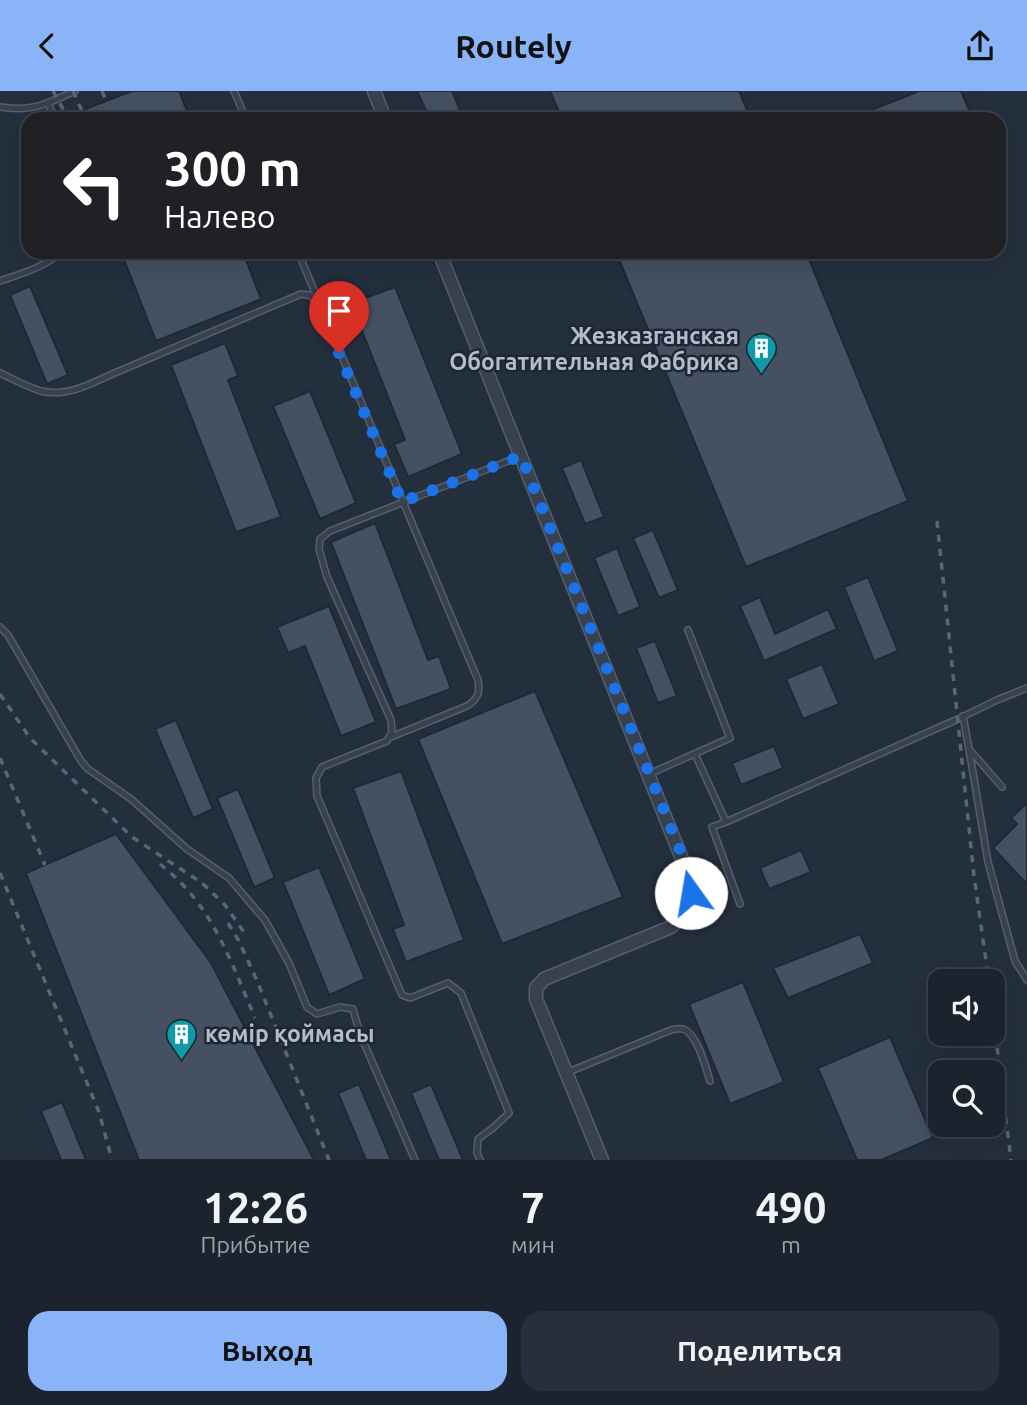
<!DOCTYPE html>
<html lang="ru">
<head>
<meta charset="utf-8">
<style>
  :root { --surface:#1b232e; --page:#282f3a; --text:#f1f3f6; --muted:#a0a4aa; --line:#39404a; --accent:#8ab4f8 }
  body { margin:0; font-family:Ubuntu,sans-serif; background:var(--page); color:var(--text); height:100vh; display:flex; flex-direction:column; font-size:26px; white-space:nowrap }
  * { box-sizing:border-box; margin:0 }
  p { font-size:23px; color:var(--muted) }
  .icon { flex:none; width:38px; height:38px; fill:none; stroke:currentColor; stroke-width:2; stroke-linecap:round; stroke-linejoin:round }
  .map { position:relative; height:1069px; overflow:hidden }
  .panel { display:flex; flex-direction:column; background:var(--surface); flex:1 }
  .panel>* { flex:none }
  .guide { position:absolute; left:21px; top:21px; width:985px; height:147px; border-radius:21px; box-shadow:0 7px 28px #0002,0 0 0 2px var(--line); background:#202124; color:#fff; overflow:hidden }
  .fabs { position:absolute; left:928px; top:878px; display:grid; gap:14px }
  .fabs a { display:grid; place-items:center; width:77px; height:77px; border-radius:14px; background:var(--surface); box-shadow:0 7px 28px #0002,0 0 0 2px var(--line); font-size:35px }
  .pin { position:absolute; display:grid; place-items:center; width:60px; height:60px; color:#fff; margin:-72px -30px; border-radius:50% 50% 50% 0; rotate:-45deg; box-shadow:0 0 7px #0007 }
  .pin .icon { rotate:45deg }
  .me { position:absolute; width:77px; margin:-38px; rotate:347deg; stroke-linejoin:round; filter:drop-shadow(0 0 5px #0008) }
  .turn { display:flex; align-items:center; gap:24px; height:147px; padding:0 28px; font-size:32px }
  .turn .icon { width:91px; height:91px; stroke-width:2.5 }
  .turn b { display:block; font-size:49px; line-height:60px }
  .eta { display:flex; justify-content:space-evenly; align-items:center; height:119px; text-align:center }
  .eta b { font-size:42px; font-weight:700; line-height:49px }
  .primary-button { display:flex; gap:14px; margin-top:auto; padding:14px 28px }
  .primary-button a { flex:1; height:80px; border-radius:21px; background:var(--accent); color:#111; font-size:28px; font-weight:700; line-height:80px; text-align:center }
  .primary-button a+a { background:var(--page); color:var(--text) }
  header { display:flex; justify-content:space-between; align-items:center; height:91px; padding:0 28px; background:var(--accent); color:#111; font-size:32px; font-weight:700 }
  .map>svg:first-child { display:block }
  .building { fill:#455162; stroke:#1f2835; stroke-width:2 }
  .lines { fill:none; stroke-linecap:round; stroke-linejoin:round }
  .service-casing { stroke:#565f6c; stroke-width:8 }
  .tertiary-casing { stroke:#565f6c; stroke-width:15 }
  .service { stroke:#38414e; stroke-width:5 }
  .tertiary { stroke:#38414e; stroke-width:12 }
  .rail { stroke:#5a6575; stroke-width:3.5; stroke-dasharray:7 7; stroke-linecap:butt }
  .route { stroke:#1a73e8; stroke-width:12; stroke-dasharray:0 21.6 }
  .labels { text-anchor:middle; stroke-width:5; stroke-linejoin:round; paint-order:stroke }
  .poi-label { font-size:23px; font-weight:bold; fill:#b4bcc9; stroke:#1d2633; text-anchor:end }
</style>
</head>
<body>
<header><svg class="icon" aria-label="back" viewBox="0 0 24 24"><path d="M15 5l-7 7 7 7"/></svg>Routely<svg class="icon" aria-label="share" viewBox="0 0 24 24"><path d="M12 15V3M7 8l5-5 5 5M5 13v7h14v-7"/></svg></header>
<div class="map">
<svg width="1027" height="1069" viewBox="0 0 1027 1069">
  <rect width="100%" height="100%" fill="#242f3e"/>
  <path class="building" d="M132 0H179L190 28H68L67 25Z
    M417 0H452L460 19 439 28H430Z
    M550 0H739L751 28H562Z
    M919 0H961L973 28H849Z
    M121 161H243L261 208 156 250Z
    M616 161H806L908 410 746 476Z
    M30 195 68 284 47 293 10 204Z
    M395 196 462 363 408 386 394 353 405 349 351 212Z
    M225 252 238 285 228 289 281 426 236 441 171 274Z
    M310 300 356 412 320 428 273 315Z
    M581 369 604 426 585 433 562 377Z
    M375 432 428 569 439 565 451 598 396 618 331 451Z
    M653 439 678 499 659 507 633 447Z
    M617 457 640 516 618 525 594 467Z
    M868 486 898 560 874 570 844 496Z
    M760 506 775 543 828 518 837 538 764 570 740 515Z
    M329 515 376 631 341 645 305 555 288 562 277 536Z
    M655 550 677 605 658 612 636 557Z
    M822 573 839 613 803 628 786 588Z
    M535 600 623 806 502 853 418 648Z
    M176 629 213 718 193 727 155 638Z
    M774 655 783 677 741 694 732 672Z
    M401 680 464 849 406 871 393 838 404 834 353 697Z
    M238 698 275 787 254 796 217 707Z
    M1027 712V793L993 757 1017 733 1011 727Z
    M116 743 211 872 314 1069H139L26 782Z
    M801 759 811 781 769 798 760 777Z
    M319 776 365 888 329 904 283 791Z
    M860 843 873 872 788 907 773 877Z
    M743 891 784 991 730 1013 689 913Z
    M890 946 933 1047 881 1069H857L818 977Z
    M359 993 391 1069H366L338 1002Z
    M431 993 463 1069H439L411 1002Z
    M62 1011 86 1069H61L41 1020Z"/>
  <g class="lines">
    <defs>
      <path id="service" d="M234 0 246 28
        M48 12 55 28
        M0 16C33 21 46 13 75 0
        M298 161 478 589C480 602 478 608 467 615L391 646
        M0 190C20 183 46 176 61 161
        M0 282C13 288 27 296 41 300 65 306 89 294 110 284L301 203 309 204 316 210
        M0 536 8 544 81 670 88 678 131 708 187 758 229 787 265 829 289 872 307 916 317 923 340 916 353 918 360 943 415 1069
        M963 625 969 658 1002 696
        M969 658 988 771 1015 870 1027 889
        M695 663 726 731 712 736 740 813
        M649 683 730 647 688 539
        M726 731 958 628 997 609 1027 597
        M566 982 671 939C675 938 679 937 683 938 697 942 706 977 710 990
        M480 1069 477 1062 478 1048 493 1037 509 1022 461 902 448 892 410 907 402 904 317 705 316 687 322 676 387 650 392 641 391 629 327 486 319 458 320 448 330 440 521 365"/>
      <path id="tertiary" d="M374 0 385 28
        M439 161 688 783C692 807 689 819 671 836L544 888 536 897V908L602 1069"/>
    </defs>
    <use href="#service" class="service-casing"/>
    <use href="#tertiary" class="tertiary-casing"/>
    <use href="#service" class="service"/>
    <use href="#tertiary" class="tertiary"/>
    <path class="rail" d="M53 0 67 25
      M73 0 82 20
      M102 0 106 10
      M937 430 974 785 989 891
      M0 603 30 647 132 746 202 792 225 814 244 841
      M0 667 45 774
      M160 773C171 782 182 792 191 803 221 839 237 885 255 927
      M0 782 99 1021 112 1069
      M228 832 239 850 258 892 329 1069
      M992 915 1011 1069"/>
  </g>
  <g class="lines">
    <path class="route" d="M339 262 402 411 521 365 680 759 688 783 691 802"/>
  </g>
  <defs>
    <symbol id="building-pin" viewBox="-11 -11 22 30"><path d="M0 17L-7.5 6A9.5 9.5 0 1 1 7.5 6Z" fill="#0f9aa8" stroke="#1d2633"/><path d="M-4-6H4V6H1V3H-1V6H-4ZM-2.5-4.3h1.7v1.8h-1.7ZM.8-4.3h1.7v1.8H.8ZM-2.5-1h1.7V.8h-1.7ZM.8-1h1.7V.8H.8Z" fill="#fff"/></symbol>
  </defs>
  <g fill-rule="evenodd">
    <use href="#building-pin" x="744" y="240" width="35" height="47"/>
    <use href="#building-pin" x="164" y="926" width="35" height="47"/>
  </g>
  <g class="labels">
    <g class="poi-label">
      <text x="739" y="253">Жезказганская<tspan x="739" dy="26">Обогатительная Фабрика</tspan></text>
      <text x="205" y="951" text-anchor="start">көмір қоймасы</text>
    </g>
  </g>
</svg>
<div class="fabs">
<a><svg class="icon" aria-label="sound" viewBox="0 0 24 24"><path d="M4 9h4l5-4v14l-5-4H4zM17 9q2 3 0 6"/></svg></a>
<a><svg class="icon" aria-label="search" viewBox="0 0 24 24"><circle cx="10" cy="10" r="6"/><path d="M15 15l6 6"/></svg></a>
</div>
<div class="pin" style="left:339px;top:262px;background:#d93025"><svg class="icon" aria-label="arrive" viewBox="0 0 24 24"><path d="M6 21V4h12l-3 4 3 4H6"/></svg></div>
<svg class="me" style="left:691px;top:802px" viewBox="-20 -20 40 40"><circle r="19" fill="#fff"/><path d="M0-13L10 11 0 6-10 11z" fill="#1a73e8"/></svg>
<div class="guide">
<div class="turn"><svg class="icon" aria-label="left" viewBox="0 0 24 24"><path d="M17 20v-9H6M10 6l-5 5 5 5"/></svg><div><b>300 m</b>Налево</div></div>
</div>
</div>
<section class="panel">
<div class="eta">
<div><b>12:26</b><p>Прибытие</p></div>
<div><b>7</b><p>мин</p></div>
<div><b>490</b><p>m</p></div>
</div>
<div class="primary-button"><a>Выход</a><a>Поделиться</a></div>
</section>
</body>
</html>
